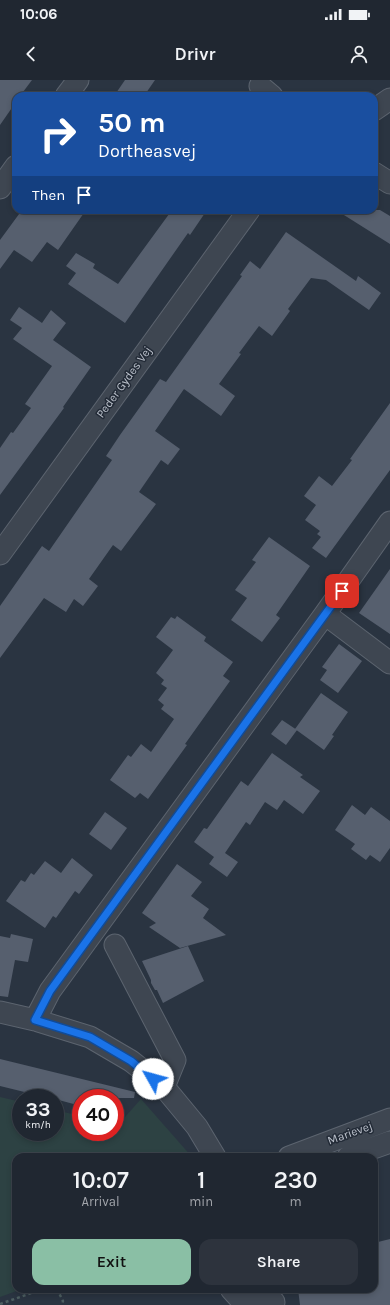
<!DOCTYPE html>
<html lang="en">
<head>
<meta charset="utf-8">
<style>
  :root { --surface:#202731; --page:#2d333d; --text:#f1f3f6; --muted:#a2a5ab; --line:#3d444d; --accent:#8abfa5 }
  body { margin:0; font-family:Karla,sans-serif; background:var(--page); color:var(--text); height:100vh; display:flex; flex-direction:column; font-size:15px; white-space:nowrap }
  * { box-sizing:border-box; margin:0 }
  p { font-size:13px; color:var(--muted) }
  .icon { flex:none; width:22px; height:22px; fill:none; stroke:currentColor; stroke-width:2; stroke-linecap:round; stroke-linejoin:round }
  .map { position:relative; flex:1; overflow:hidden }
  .details { position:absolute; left:12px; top:1073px; width:366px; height:140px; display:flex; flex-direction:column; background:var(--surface); border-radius:12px; box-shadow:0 2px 6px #0003,0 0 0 1px var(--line) }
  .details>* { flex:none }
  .guide { position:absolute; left:12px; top:12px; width:366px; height:122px; border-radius:12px; box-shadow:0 2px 6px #0003,0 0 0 1px var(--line); background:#1a4fa0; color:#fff; overflow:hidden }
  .speed { position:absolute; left:12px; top:1009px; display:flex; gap:8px; font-size:20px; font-weight:700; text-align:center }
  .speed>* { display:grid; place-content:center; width:52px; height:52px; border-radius:50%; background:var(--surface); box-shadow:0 2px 6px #0003,0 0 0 1px var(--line); line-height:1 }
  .speed small { font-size:10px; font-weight:400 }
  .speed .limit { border:6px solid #d22; background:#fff; color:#111 }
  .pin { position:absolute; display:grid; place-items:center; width:34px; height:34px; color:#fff; margin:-17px; border-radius:8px; box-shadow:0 2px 6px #0006 }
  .me { position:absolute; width:44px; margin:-22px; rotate:308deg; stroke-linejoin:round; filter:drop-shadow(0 0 3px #0008) }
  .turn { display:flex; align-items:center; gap:14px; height:84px; padding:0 20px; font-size:18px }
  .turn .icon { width:52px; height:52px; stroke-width:2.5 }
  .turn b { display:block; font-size:28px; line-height:34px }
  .then { display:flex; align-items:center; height:38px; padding:0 20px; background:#0003; gap:8px; font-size:15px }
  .eta { display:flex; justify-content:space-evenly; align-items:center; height:68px; text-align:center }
  .eta b { font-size:24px; font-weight:600; line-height:28px }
  .primary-button { display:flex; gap:8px; margin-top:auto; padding:8px 20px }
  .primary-button a { flex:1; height:46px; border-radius:12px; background:var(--accent); color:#111; font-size:16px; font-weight:600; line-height:46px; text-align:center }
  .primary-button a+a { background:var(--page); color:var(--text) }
  .status { display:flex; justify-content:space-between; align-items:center; height:28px; padding:0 20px; background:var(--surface); direction:ltr }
  .status svg { height:11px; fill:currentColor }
  header { display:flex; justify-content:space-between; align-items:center; height:52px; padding:0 20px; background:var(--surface); font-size:18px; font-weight:600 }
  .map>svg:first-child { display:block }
  .green { fill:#2d4243 }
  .building { fill:#565f6e }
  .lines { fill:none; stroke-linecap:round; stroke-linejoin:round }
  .minor-casing { stroke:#5c646f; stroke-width:23 }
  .path { stroke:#4d5e61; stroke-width:2.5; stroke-dasharray:3 3; stroke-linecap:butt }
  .minor { stroke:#3e4651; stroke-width:21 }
  .route-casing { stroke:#114b97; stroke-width:10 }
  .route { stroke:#1a73e8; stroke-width:7 }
  .labels { text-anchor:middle; stroke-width:3; stroke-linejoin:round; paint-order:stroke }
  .street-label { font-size:12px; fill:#bbc1cb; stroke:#232b37 }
</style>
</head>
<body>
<div class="status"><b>10:06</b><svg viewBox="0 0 49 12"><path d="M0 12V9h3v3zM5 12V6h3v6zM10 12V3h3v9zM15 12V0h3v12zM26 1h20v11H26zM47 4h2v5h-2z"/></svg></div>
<header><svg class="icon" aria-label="back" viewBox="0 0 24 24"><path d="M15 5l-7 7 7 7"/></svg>Drivr<svg class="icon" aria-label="person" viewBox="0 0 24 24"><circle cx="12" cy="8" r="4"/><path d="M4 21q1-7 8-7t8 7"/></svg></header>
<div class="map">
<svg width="390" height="1225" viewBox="0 0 390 1225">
  <rect width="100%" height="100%" fill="#2a3441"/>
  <path class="green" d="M0 1017 21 1022V1052H55V1030L81 1036V1052H115V1044L118 1045 141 1019 192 1077H16V1209H22L0 1217Z"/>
  <path class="building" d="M0 0H32L20 16H16V22L0 45Z
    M125 0H155L144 16H114Z
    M22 130H86L58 170 47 162 32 182 14 170 0 189V160Z
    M172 130H207L190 155 188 153 125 243 68 204 76 193 66 186 76 173 95 184 93 188 118 204Z
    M336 130H380L390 136V164Z
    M286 152 356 201 358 196 381 213 369 230 326 200 311 198 288 229 290 231 272 256 259 246 239 273 241 274 219 304 235 316 221 336 184 309 155 351 180 369 168 385 161 380 139 412 156 424 121 471 113 465 89 499 98 506 83 526 74 519 66 532 44 518 0 578V526L42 466 49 471 112 380 106 376 120 355 160 299 166 302 242 196 240 195 250 181 260 189Z
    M19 227 42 243 51 230 66 243 53 260 91 287 63 327 64 328 0 415V368L11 352 13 353 31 328 25 324 52 286 13 259 22 248 10 240Z
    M390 323V390L326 478 312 468 321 457 317 454 320 451 305 440 316 425 304 416 319 396 332 406 352 380 350 379Z
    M269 457 310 486 276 535 280 538 262 562 231 540 247 518 235 510 256 482 252 480Z
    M390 489V554L359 533Z
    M177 536 206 557 204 561 233 582 223 596 230 601 185 664 187 665 148 719 140 713 135 718 110 700 128 675 131 677 141 664 151 672 174 639 161 629 164 625 158 620 167 608 161 604 164 600 156 593 173 570 156 557 171 537 175 539Z
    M339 564 362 581 338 613 320 600 327 590 322 587Z
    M321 613 348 632 332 655 334 656 324 670 295 649Z
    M282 640 297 650 286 665 271 654Z
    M272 673 303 695 300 697 320 711 303 734 284 720 277 730 265 722 250 745 246 742 225 773 238 782 227 797 209 784 214 777 194 762 204 748 207 749 241 701 248 706Z
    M352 725 365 735 371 727 390 741V768L380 782 370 775 366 780 351 769 355 764 335 750Z
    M105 732 127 748 111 770 89 754Z
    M72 778 93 795 79 814 75 811 56 838 53 836 45 848 6 821 21 800 25 802 31 793 34 795 45 781 61 793Z
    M177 784 202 802 191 816 209 829 203 838 226 855 180 868 149 847 156 843 142 833Z
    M11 854 33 859 28 882 15 880 8 917 0 916V856L10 858Z
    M188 866 204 901 163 923 157 910H155L151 903V900L142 881Z
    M0 979 135 1012 134 1018H81V1026L55 1019V1018H49L0 1006Z
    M390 1159V1225H300L298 1209H374V1163Z"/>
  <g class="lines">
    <defs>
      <path id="minor" d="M260 6 272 16
        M66 16 78 0
        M374 30 390 19
        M374 93 390 103
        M0 108 16 86
        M0 474 249 130
        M325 534 390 583
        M115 865 175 980 164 1007
        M0 932 35 940 90 957 131 981 164 1007 197 1047 215 1077
        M35 940 50 911 325 534 390 442
        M289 1077 390 1039
        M348 1077 390 1062
        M231 1209 240 1219 274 1222"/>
    </defs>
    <use href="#minor" class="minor-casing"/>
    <path class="path" d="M57 1209 63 1221 62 1225
      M0 1224 43 1209"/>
    <use href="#minor" class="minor"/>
  </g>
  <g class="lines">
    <defs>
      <path id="route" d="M153 999 131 981 90 957 35 940 50 911 342 511"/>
    </defs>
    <use href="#route" class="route-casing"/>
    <use href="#route" class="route"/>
  </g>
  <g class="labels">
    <g class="street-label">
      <text transform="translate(124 302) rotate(-54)" y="4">Peder Gydes Vej</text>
      <text transform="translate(350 1053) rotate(-20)" y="4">Marievej</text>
    </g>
  </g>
</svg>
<div class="speed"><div>33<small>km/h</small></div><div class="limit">40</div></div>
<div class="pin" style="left:342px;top:511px;background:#d93025"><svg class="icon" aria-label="arrive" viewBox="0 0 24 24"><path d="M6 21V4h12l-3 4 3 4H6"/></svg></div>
<svg class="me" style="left:153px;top:999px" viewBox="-20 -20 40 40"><circle r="19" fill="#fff"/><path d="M0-13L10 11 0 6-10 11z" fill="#1a73e8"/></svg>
<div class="guide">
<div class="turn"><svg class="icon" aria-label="right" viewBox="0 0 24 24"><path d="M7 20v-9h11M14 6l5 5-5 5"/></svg><div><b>50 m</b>Dortheasvej</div></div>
<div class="then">Then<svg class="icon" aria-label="arrive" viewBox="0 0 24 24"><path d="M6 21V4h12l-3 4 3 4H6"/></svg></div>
</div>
<section class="details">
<div class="eta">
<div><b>10:07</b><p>Arrival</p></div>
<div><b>1</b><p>min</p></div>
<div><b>230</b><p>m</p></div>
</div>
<div class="primary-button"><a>Exit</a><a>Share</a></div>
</section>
</div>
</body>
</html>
